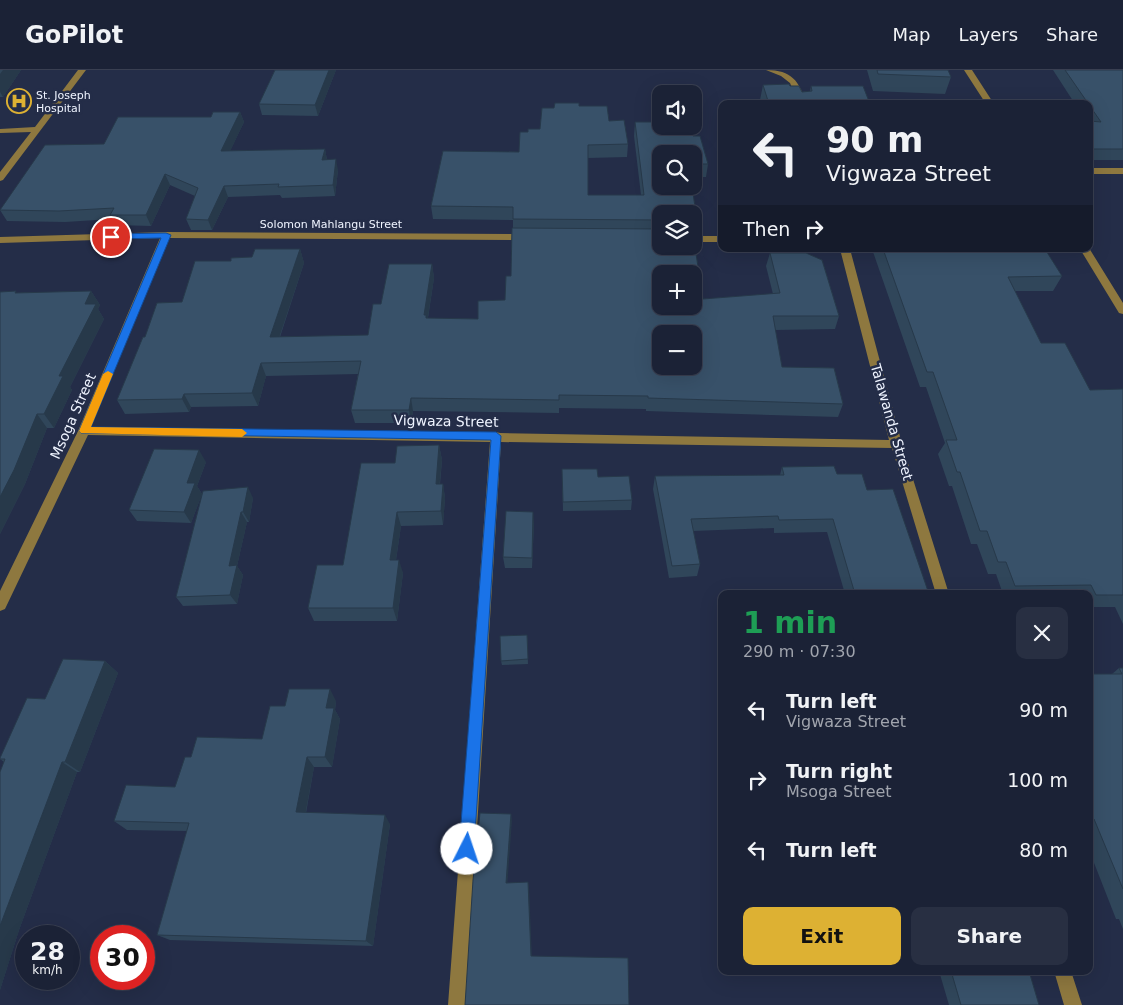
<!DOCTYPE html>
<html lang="en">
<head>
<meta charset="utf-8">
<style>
  :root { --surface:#1b2236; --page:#282f42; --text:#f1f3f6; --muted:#a0a4ad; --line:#393f51; --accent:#ddb133 }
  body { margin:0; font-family:"DejaVu Sans",sans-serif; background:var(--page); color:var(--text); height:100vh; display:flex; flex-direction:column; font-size:19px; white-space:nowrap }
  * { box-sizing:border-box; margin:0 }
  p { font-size:16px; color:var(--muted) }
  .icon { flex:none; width:28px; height:28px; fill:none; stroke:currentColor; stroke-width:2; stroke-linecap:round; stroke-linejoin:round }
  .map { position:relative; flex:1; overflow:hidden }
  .details { position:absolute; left:718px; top:520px; width:375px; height:385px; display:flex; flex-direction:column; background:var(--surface); border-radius:10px; box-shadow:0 5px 20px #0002,0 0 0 1px var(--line) }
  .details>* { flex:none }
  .guide { position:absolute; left:718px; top:30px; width:375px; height:152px; border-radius:10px; box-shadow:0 5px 20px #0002,0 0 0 1px var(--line); background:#1b2236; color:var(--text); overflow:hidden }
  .fabs { position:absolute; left:652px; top:15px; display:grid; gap:10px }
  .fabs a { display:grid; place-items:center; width:50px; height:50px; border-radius:10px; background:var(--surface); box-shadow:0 5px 20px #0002,0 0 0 1px var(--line); font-size:25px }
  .speed { position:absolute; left:15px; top:855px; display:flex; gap:10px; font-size:25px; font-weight:700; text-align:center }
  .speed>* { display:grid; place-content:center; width:65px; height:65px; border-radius:50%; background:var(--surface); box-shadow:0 5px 20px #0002,0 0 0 1px var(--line); line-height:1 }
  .speed small { font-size:12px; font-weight:400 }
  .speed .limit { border:8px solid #d22; background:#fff; color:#111 }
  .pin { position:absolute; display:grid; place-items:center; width:42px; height:42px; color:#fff; margin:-21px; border:2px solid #fff; border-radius:50%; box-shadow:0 1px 5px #0007 }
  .me { position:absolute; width:55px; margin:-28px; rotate:4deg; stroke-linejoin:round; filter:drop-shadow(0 0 4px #0008) }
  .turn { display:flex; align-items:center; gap:18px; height:105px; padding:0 25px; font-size:22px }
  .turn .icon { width:65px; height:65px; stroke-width:2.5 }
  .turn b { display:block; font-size:35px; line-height:42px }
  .then { display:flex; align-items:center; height:48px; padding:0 25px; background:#0003; gap:10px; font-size:19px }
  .round { display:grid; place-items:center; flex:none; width:52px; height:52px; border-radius:10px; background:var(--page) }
  .summary { display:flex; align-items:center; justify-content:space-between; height:85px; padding:0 25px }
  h1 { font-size:30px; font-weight:700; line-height:38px; color:#1e9e55 }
  .primary-button { display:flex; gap:10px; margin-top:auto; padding:10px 25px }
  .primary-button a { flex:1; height:58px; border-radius:10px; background:var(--accent); color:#111; font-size:20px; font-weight:700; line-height:58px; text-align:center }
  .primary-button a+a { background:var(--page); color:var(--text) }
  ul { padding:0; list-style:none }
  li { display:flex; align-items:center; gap:15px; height:70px; padding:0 25px }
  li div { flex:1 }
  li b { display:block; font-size:19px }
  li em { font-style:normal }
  header { display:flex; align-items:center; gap:30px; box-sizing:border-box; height:70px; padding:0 25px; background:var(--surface); border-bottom:1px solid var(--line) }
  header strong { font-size:24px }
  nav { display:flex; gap:28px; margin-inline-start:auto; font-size:18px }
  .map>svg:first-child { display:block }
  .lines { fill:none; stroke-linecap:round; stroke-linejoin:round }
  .minor { fill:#8e783f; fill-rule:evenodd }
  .wall { fill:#30465a; fill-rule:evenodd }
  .shaded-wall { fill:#27394a }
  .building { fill:#385169; stroke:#27394a; fill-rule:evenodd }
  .route { fill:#1a73e8; stroke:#114b97 }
  .slow { fill:#f59e0b }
  .labels { text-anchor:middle; stroke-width:5; stroke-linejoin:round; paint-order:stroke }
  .far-poi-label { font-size:11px; fill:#eff4ff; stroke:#242d48; text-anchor:start }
  .far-street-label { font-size:11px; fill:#eff4ff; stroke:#242d48 }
  .street-label { font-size:14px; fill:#eff4ff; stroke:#242d48 }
</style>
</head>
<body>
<header>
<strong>GoPilot</strong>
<nav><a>Map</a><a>Layers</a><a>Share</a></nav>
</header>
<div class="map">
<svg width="1123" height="935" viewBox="0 0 1123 935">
  <rect width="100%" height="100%" fill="#242d48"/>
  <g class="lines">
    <path class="minor" d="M78 0H86L3 110 0 111V102L31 62 0 63V59L35 57Z
      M766 0C792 0 799 11 807 34H799L790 13 781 6Z
      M964 0H972L994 34H986Z
      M1089 98H1123V104H1089Z
      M166 162 527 164 532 167 527 170 169 168 91 357 492 363 496 362 500 363 889 370 840 179H850L902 374 949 524H936L892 378 501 372 466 935H448L490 372 88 365 5 539 0 541V521L78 361 160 168 0 173V167Z
      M694 166H721V172H694Z
      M1089 178 1123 233V244L1119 243 1080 179Z
      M1054 901H1071L1082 935H1064Z"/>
  </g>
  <path class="wall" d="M0 0H21L3 27H0Z
    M275 0H336L318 46 262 45 259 34Z
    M867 0H948L951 7 945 24 873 21Z
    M1053 0H1123V90H1089V34H1075Z
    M763 15 790 16 802 22 810 21 811 16 870 34H761L760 30Z
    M555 33H579V36H607L609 51 624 50 628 74 627 87 588 88V125H641L634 66 635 52H661V56H691L693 66H700L708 94 706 107H694V84H661V116H692L697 151 695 164H694V144H661V176H694V171L703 229 773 224 766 196 770 183H806L822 190 839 246 835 259 775 260 782 297 834 298 843 334 838 347 646 341V339L559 338V343L413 341 411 353H355L351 340 358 304 266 306 258 336 191 337 189 342 125 344 117 330 143 267H145L157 233 182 232 195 191H231V188L252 187 255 179H300L304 193 280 267 368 265 373 234H381L389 194H432L434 208 428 248 478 249V231L505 230 506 206H511L512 158H513V150L433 149 431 136 443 81 519 82 520 62H528V59H540L542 38H554ZM661 204H694V236H661ZM661 264H694V296H661Z
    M240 42 244 52 230 81 325 79 327 90 338 100 335 126 282 128 280 125 228 127 212 160H191L186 149 195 126 170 115 151 156 115 155 112 149 65 152 7 151 0 140 104 74 211 47Z
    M872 179H1045L1062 206 1053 221H1015L1041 273 1090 320 1123 319V554L1115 537H1089V524H1003L996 504H988L977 474H971L952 416H949L938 384 945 373 926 317H920Z
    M91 221 100 235 98 239 104 249 70 317 72 320 54 358H47L25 414 0 464V222L17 223Z
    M439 375 442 390 440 414H443L445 428 443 455 401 456 396 490 403 503 397 551H314L308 538 343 495 395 393Z
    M206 392 197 416 202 424 191 453 137 451 129 440Z
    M782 397 837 404 867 420 929 524H845L827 462 774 463V458L693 461 700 494 697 506 669 508 653 419 655 406 780 405Z
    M562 399 598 407 632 430 631 440 563 441Z
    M203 421 253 428 249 452H247L237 496 243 505 237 534 183 536 176 527Z
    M534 452 532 498H505L503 487Z
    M527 565 528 594 502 595 501 591Z
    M105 591 118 603 80 702H77L19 860 0 920V702L4 692 0 689 45 629Z
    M1119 598H1123V859L1119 849H1116L1089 780V604H1112Z
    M336 631 335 640 340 649 332 697H314L306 743 390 754 373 876 170 870 157 865 187 761 127 760 114 751 175 717 191 687 262 669 285 636Z
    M939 901H1029L1039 935H949Z"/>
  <path class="shaded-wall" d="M3 0H21L3 27 0 22V4Z
    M329 0H336L318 46 315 35Z
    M240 42 244 52 225 92 221 81Z
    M325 79 327 90H322Z
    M336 89 338 100 335 126 333 115Z
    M165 104 170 115 151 156 146 145Z
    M224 116 228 127 212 160 208 150Z
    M300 179 304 193 275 280 270 267Z
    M432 194 434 208 427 253 424 245Z
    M91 221 100 235 98 239 104 249 70 317 72 320 54 358 44 344 59 306 85 234Z
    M261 293 266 306 258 336 252 323Z
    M184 324 191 337 189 342 182 329Z
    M411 328 413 341 411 353 409 340Z
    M37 344 47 358 25 414 0 464V427Z
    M439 375 442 390 438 429 436 414Z
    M199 380 206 392 197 416 202 424 191 453 184 442 187 413Z
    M443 414 445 428 443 455 441 441Z
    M248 417 253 428 249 452 243 442Z
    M241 442 247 452 237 496 243 505 237 534 230 525 229 496Z
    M397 442 401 456 394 503 390 490Z
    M533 442 534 452 532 498V488Z
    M399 490 403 503 397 551 393 538Z
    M105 591 118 603 80 702 65 692Z
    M330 619 336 631 335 640 340 649 332 697 325 687 326 638Z
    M307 687 314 697 304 751 296 742Z
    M62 692 77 702 19 860 0 920V856Z
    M511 744 512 750 507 818 506 813Z
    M385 745 390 754 373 876 366 871Z
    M528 812 529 817 532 890 531 886Z"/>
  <path class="building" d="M275 0H329L315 35 259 34Z
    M877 0H948L951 7 878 4Z
    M1065 0H1123V79H1090L1089 77V51L1101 52Z
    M789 14 790 16H799L802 22 812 21 811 16H863L870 34H769L763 15Z
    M555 33H579V36H607L609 51 624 50 628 74 588 75V125H644L635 52H661V56H691L693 66H700L708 94H694V84H661V116H692L697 151H694V144H661V150L513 149V137L431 136 443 81 519 82 520 62H528V59H540L542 38H554Z
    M213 42H240L221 81 325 79 322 90 336 89 333 115 278 117 279 114 224 116 208 150 186 149 198 118 165 104 146 145H110L114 138 59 141 0 140 45 75 104 74 118 47H211Z
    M512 158 661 159V176H694V171L703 229 780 223 770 183H806L822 190 839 246H773L782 297 834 298 843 334 648 328V326L559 325V330L411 328 409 340H351L361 291 261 293 252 323 184 324 182 329 117 330 143 267H145L157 233 182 232 195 191H231V188L252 187 255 179H300L270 267 368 265 373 234H381L389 194H432L424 245H426V248L478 249V231L505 230 506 206H511ZM661 204H694V236H661ZM661 264H694V296H661Z
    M883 179H1045L1062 206 1008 207 1041 273H1065L1090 320 1123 319V525H1096L1091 515 1015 516 1006 492H998L987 461H980L960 402H957L946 370H957L933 302H927Z
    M16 221 15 223 91 221 85 234H96L59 306H63L44 344H37L14 400 0 427V222Z
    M439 375 436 414H443L441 441 397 442 390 490H399L393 538H308L317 495H343L361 393H395L397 376Z
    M154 379 199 380 187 413H195L184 442 129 440Z
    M834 396 837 404H862L867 420 893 419 929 524H855L833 449 779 450 778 446 691 449 700 494 672 496 655 406 784 405 782 397Z
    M562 399H597L598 407 629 406 632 430 563 432Z
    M248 417 243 442H241L229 496 237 495 230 525 176 527 203 421Z
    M506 441 533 442 532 488 503 487Z
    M527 565 528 589 501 591 500 566Z
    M63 589 105 591 65 692H62L0 856V702L5 689H0V688L27 628 45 629Z
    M1119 598H1123V819L1094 749H1089V604H1122Z
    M289 619H330L326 638H334L325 687H307L296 742 385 745 366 871 157 865 189 753 114 751 126 715 175 717 185 687H191L197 667 262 669 270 636H285Z
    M480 743 511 744 506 813 528 812 531 886 628 888 629 935H465L473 810Z
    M951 901H1029L1039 935H961Z"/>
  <path class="route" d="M166 163 171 165 91 357 496 362 501 366 474 779 472 784 467 786 462 784 459 779 491 370 81 363 79 361 161 168 111 169 107 167 111 164Z"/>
  <path class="slow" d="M108 301 113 304 91 357 242 359 247 363 242 367 81 363 79 361 103 304Z"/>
  <defs>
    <symbol id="hospital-ring" viewBox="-11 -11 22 22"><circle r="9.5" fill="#242d48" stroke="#ddb133" stroke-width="1.5"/><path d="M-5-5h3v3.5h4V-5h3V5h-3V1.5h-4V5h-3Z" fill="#ddb133"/></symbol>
  </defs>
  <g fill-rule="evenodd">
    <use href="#hospital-ring" x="5" y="17" width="28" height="28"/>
  </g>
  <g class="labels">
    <g class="far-poi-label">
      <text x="36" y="29">St. Joseph<tspan x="36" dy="13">Hospital</tspan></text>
    </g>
    <g class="far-street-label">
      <text x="331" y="158">Solomon Mahlangu Street</text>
    </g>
    <g class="street-label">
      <text transform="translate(73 346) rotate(-66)" y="5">Msoga Street</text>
      <text transform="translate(446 351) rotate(1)" y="5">Vigwaza Street</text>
      <text transform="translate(892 352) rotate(74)" y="5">Talawanda Street</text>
    </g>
  </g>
</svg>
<div class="fabs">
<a><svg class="icon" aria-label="sound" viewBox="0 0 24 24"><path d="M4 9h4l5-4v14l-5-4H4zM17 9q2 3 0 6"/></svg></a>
<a><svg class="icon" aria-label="search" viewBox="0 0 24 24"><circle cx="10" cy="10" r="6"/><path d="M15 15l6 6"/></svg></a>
<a><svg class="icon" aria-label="layers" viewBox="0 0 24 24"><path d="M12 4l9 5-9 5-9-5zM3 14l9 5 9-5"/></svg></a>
<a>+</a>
<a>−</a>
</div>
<div class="speed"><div>28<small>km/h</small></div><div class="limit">30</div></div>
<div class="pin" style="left:111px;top:167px;background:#d93025"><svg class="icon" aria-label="arrive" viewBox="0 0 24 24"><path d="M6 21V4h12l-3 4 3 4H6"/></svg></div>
<svg class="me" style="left:467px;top:779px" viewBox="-20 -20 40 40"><circle r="19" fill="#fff"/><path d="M0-13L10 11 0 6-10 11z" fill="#1a73e8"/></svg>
<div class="guide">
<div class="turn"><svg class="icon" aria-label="left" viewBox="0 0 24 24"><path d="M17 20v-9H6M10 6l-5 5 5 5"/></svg><div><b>90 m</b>Vigwaza Street</div></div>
<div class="then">Then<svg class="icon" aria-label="right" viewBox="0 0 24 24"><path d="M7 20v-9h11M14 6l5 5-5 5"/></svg></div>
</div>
<section class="details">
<div class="summary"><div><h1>1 min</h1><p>290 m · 07:30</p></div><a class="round"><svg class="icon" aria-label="close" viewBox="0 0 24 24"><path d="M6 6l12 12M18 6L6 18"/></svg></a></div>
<ul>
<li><svg class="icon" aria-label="left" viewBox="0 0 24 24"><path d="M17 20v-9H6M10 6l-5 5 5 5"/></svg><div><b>Turn left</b><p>Vigwaza Street</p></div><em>90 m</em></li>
<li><svg class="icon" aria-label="right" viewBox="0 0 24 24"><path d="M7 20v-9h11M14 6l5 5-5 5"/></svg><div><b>Turn right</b><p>Msoga Street</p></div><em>100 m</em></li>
<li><svg class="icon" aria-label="left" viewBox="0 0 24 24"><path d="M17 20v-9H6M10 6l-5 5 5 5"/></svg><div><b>Turn left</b></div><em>80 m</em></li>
</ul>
<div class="primary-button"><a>Exit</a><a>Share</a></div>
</section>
</div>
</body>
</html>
